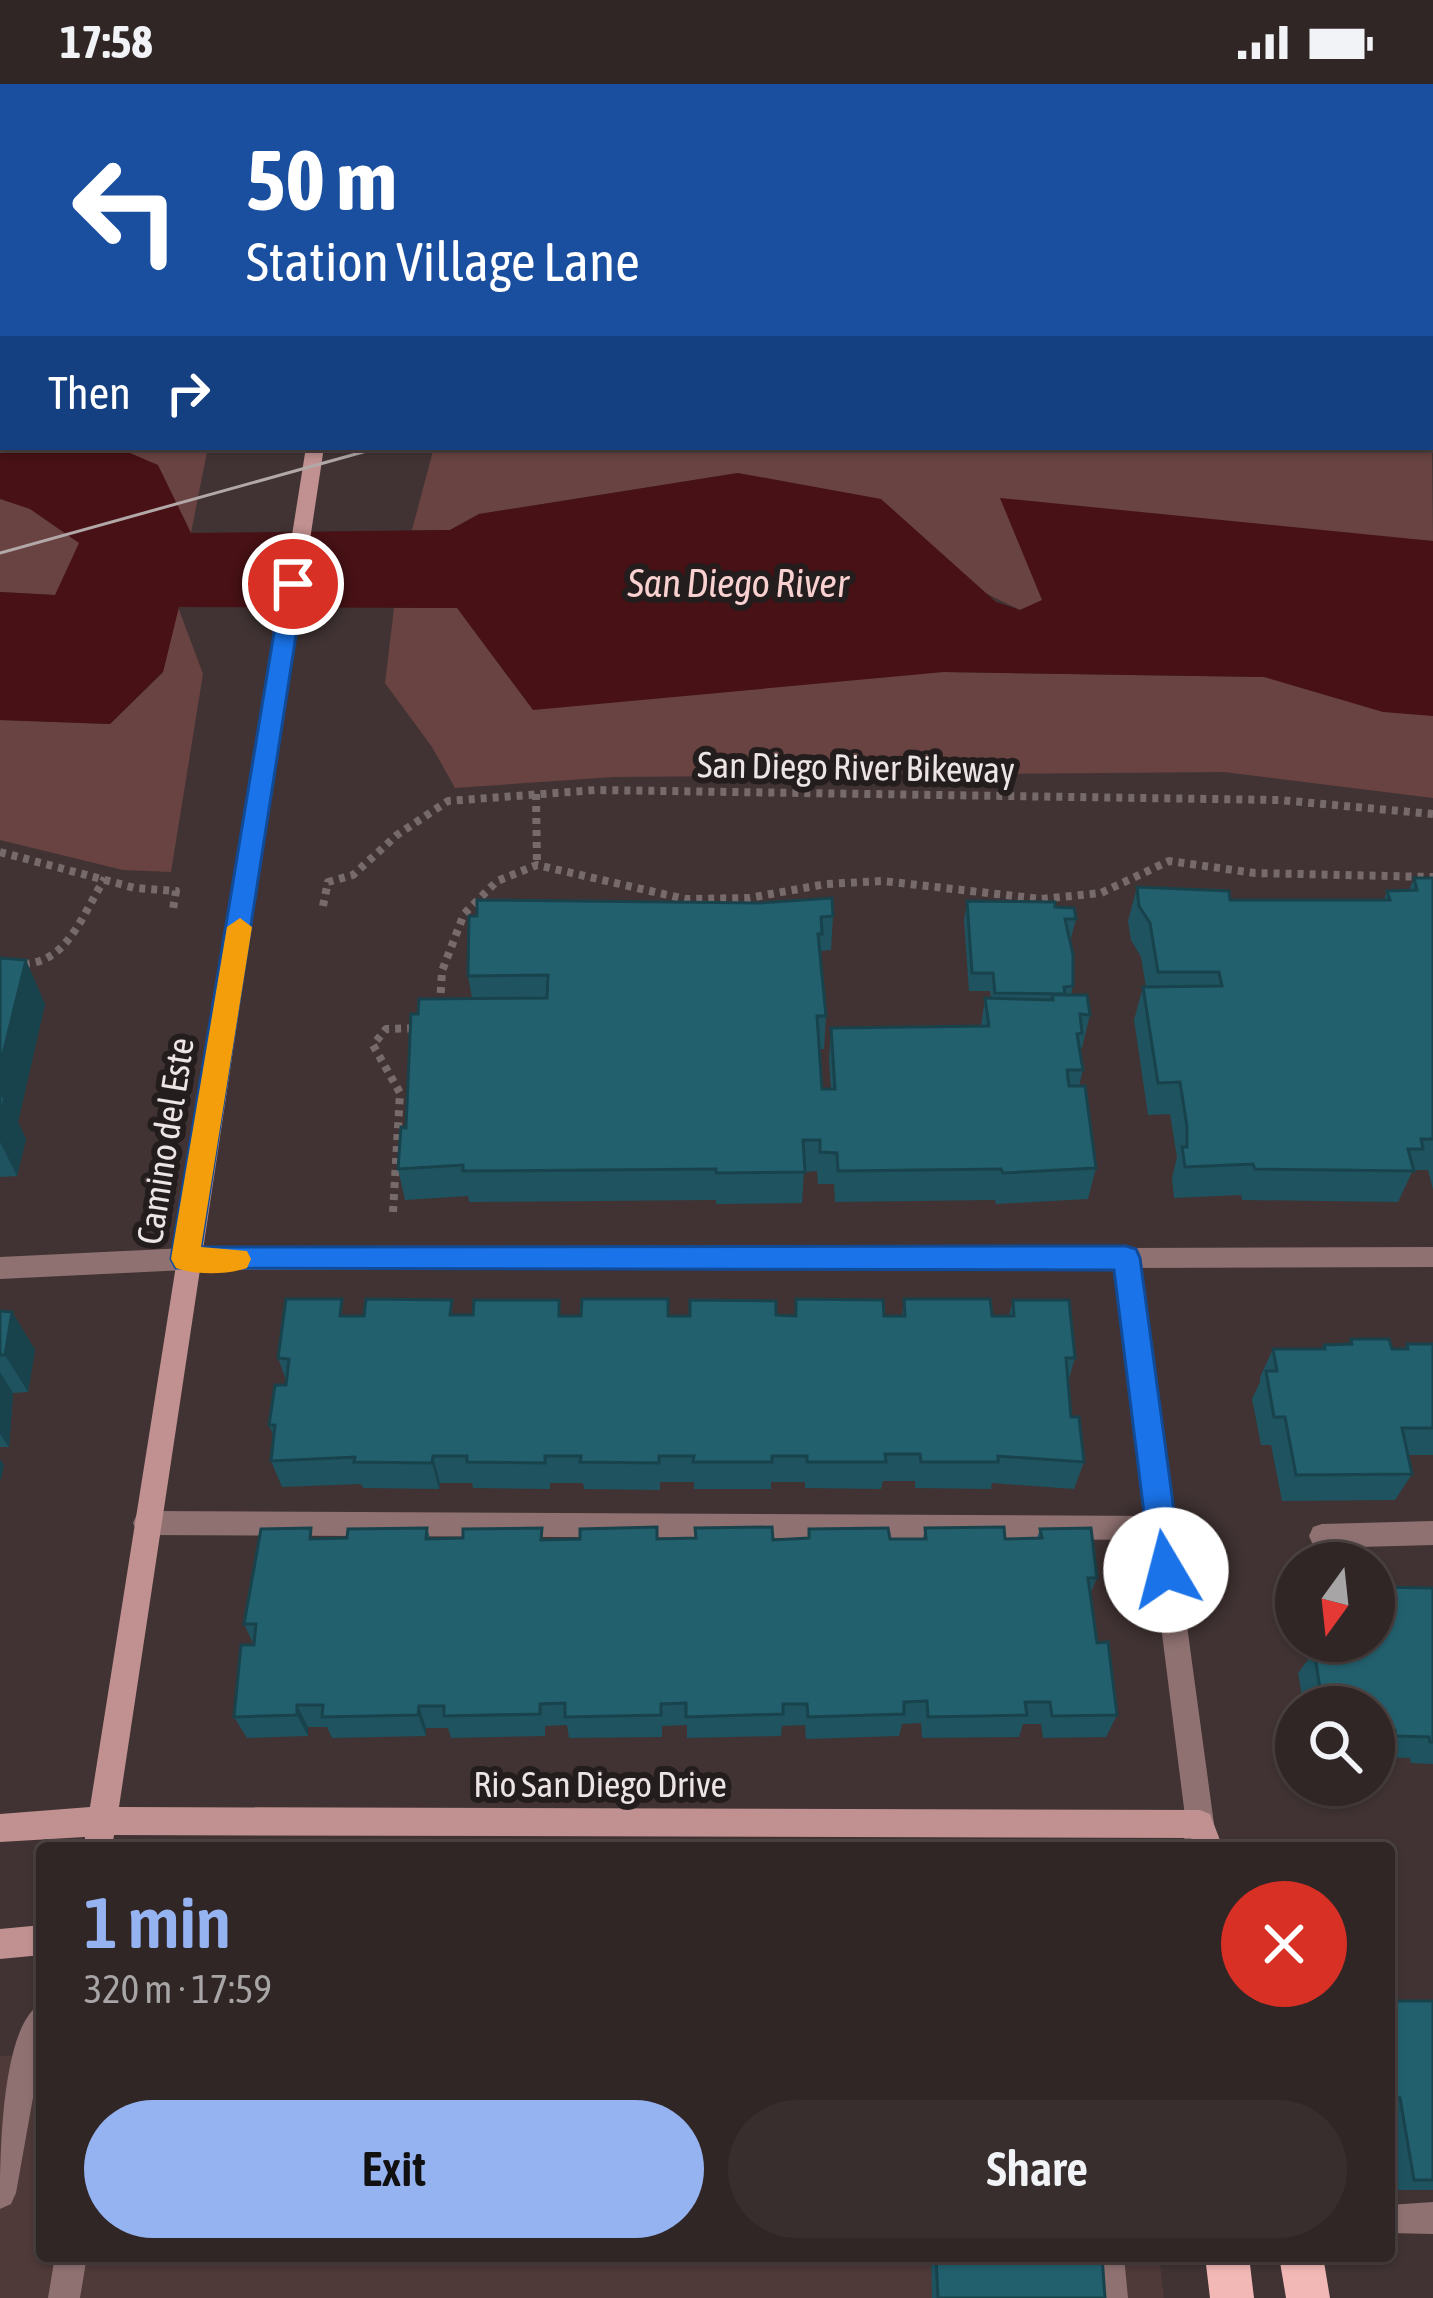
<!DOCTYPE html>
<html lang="en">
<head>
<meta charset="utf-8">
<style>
  :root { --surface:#312626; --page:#392e2e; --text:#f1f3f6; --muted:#a8a5a7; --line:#4c4343; --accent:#95b2f1 }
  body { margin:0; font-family:"Asap Condensed",sans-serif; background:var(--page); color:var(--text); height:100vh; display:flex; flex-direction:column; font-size:45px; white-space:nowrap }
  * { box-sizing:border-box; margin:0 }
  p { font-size:39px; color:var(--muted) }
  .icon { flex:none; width:66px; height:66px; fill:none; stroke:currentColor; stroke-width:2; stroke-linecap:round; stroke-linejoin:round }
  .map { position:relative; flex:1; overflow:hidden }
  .details { position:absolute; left:36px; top:1758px; width:1359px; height:420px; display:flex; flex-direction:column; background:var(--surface); border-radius:12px; box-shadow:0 3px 9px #0004,0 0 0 3px var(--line) }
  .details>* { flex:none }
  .hud { position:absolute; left:0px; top:0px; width:1434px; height:366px; box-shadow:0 3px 9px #0004,0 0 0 3px var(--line); background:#1a4fa0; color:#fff; overflow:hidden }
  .needle { width:78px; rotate:195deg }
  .buttons { position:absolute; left:1275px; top:1458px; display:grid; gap:24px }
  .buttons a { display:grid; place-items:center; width:120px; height:120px; border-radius:50%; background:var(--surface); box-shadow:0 3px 9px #0004,0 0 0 3px var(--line); font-size:60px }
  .pin { position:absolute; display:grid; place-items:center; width:102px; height:102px; color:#fff; margin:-51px; border:6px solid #fff; border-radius:50%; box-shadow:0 3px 12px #0007 }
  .me { position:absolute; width:132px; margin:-66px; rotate:352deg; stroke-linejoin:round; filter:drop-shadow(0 0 9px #0008) }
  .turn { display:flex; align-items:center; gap:42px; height:252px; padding:0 48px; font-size:54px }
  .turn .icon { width:156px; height:156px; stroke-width:2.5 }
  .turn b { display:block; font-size:84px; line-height:102px }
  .then { display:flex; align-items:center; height:114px; padding:0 48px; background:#0003; gap:24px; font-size:45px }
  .round { display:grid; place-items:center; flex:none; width:126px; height:126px; border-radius:63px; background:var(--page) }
  .headline { display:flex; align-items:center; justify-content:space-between; height:204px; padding:0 48px }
  h1 { font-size:72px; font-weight:600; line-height:90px; color:var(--accent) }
  .button { display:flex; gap:24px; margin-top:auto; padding:24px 48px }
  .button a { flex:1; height:138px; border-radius:72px; background:var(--accent); color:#111; font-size:48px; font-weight:600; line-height:138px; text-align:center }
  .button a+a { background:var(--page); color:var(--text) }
  .status { display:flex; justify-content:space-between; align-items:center; height:84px; padding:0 60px; background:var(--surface); direction:ltr }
  .status svg { height:33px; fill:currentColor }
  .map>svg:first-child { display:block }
  .built { fill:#4f3939 }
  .green { fill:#684342 }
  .water { fill:#471115 }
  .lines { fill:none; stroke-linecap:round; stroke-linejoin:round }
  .path { stroke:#776a6a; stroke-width:8; stroke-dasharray:6 6; stroke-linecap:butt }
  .service { fill:#8f7171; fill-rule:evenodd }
  .minor { fill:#8f7171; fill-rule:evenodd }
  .tertiary { fill:#8f7171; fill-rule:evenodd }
  .secondary { fill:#c09190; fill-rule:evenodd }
  .trunk { fill:#f2b8b6; fill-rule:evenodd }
  .tram { stroke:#b3a8a8; stroke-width:3 }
  .wall { fill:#1e535f }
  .shaded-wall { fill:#18434d }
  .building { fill:#23606e; stroke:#18434d; stroke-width:3 }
  .route { fill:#1a73e8; stroke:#114b97; stroke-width:3 }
  .slow { fill:#f59e0b }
  .labels { text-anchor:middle; stroke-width:12; stroke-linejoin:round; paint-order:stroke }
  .street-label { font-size:36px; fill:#ede4e4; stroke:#231d1d }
  .water-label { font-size:39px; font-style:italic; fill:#f9d1d0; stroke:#231d1d }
</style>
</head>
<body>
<div class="status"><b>17:58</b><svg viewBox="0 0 49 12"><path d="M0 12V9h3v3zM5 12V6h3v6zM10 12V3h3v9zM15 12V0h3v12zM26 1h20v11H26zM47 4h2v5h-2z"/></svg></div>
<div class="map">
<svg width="1433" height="2214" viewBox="0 0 1433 2214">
  <rect width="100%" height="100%" fill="#413333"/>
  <path class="built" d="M420 0H1433V255L1431 3Z
    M42 1970V2172H1159L1164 2214H0V1972Z"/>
  <path class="green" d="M0 285 3 363H208L191 449 55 511 0 508Z
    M1431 294 1433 457 1332 450 1042 517 1020 526 738 389 480 430 450 446H412L434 363H1431Z
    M178 523 203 590 171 788 123 786 0 756V636L110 640 163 588Z
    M394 524H457L944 588 1264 593 1433 590V714L1224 688 614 693 455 704 432 663 385 599Z"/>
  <path class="water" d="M0 327 3 363H116L158 381 191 449 450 446 479 430 738 389 881 415 996 518 1020 526 1042 516 1000 414 1433 457V632L1383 628 1264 593 944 588 533 626 457 524 179 523 163 588 110 640 0 636V508L55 511 79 459 30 425 0 415Z"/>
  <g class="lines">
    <path class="path" d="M536 710 537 781
      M0 768 135 804 176 807 173 825
      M323 822 328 798 353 791 397 751 448 717 596 706 1279 716 1433 730
      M0 877C63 893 77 840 105 794
      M440 921 442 887 464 830 497 797 537 781 685 815 749 814 826 800 883 797 1041 815 1101 809 1169 777 1255 789 1433 793
      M393 1128 400 1009 373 961 386 945 420 944"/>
    <path class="service" d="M36 0H52V3H36Z
      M146 1427 1161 1432 1170 1435 1174 1444 1170 1453 1161 1456 146 1451 137 1448 133 1439 137 1430Z
      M1433 1437V1461L1322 1464 1313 1461 1309 1452 1313 1443 1322 1440Z
      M42 1919V1963L16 2109 11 2120 0 2125C0 2078 0 1940 42 1919Z
      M1433 2118V2150L1389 2149V2121Z
      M55 2172H87L80 2214H48Z
      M1092 2172H1124L1128 2214H1096Z"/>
    <path class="minor" d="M1433 1163V1183L1127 1184 1118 1181 1115 1174 1118 1167 1127 1164Z"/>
    <path class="tertiary" d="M186 1164H1127L1136 1167 1214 1740 1211 1764H1183L1186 1740 1116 1185 186 1186 0 1195V1173Z"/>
    <path class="secondary" d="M360 0H376L359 3Z
      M753 0H778L780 3H755Z
      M820 0H866L864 3Z
      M904 0H930L932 3H906Z
      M1431 52H1433V62H1431Z
      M1431 92H1433V102H1431Z
      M306 363H324L119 1723 1200 1726 1210 1730 1223 1764H1195L1191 1754 114 1751 112 1764H84L85 1753 0 1758V1730L90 1723Z
      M42 1841V1871L0 1875V1845Z"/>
    <path class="trunk" d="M1205 2172H1249L1254 2214H1210Z
      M1279 2172H1323L1330 2214H1286Z"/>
    <path class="tram" d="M0 469 381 363"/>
  </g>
  <path class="wall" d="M0 0H20L19 3H3V36H1L3 44 0 64Z
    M1431 105H1433V205H1431Z
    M1414 794H1433V1106L1428 1086H1413L1398 1118 1242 1116 1241 1111 1174 1114 1172 1094 1177 1073 1170 1030 1148 1031 1134 936 1143 903H1146L1141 873 1131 856 1128 837 1137 803 1230 816H1384L1387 807 1409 806Z
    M967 817 1055 823 1076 835 1071 854 1069 853 1073 902 1071 911 1090 931 1082 964 1079 963 1083 986 1079 1002 1096 1084 1088 1115 996 1120 995 1116 835 1118 834 1100H818L817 1087 804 1088 802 1119 716 1120V1116L469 1118 468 1112 405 1116 398 1085 406 1044 418 930 472 914 468 892 477 832H833L831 866 821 867 820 873 826 932 824 965H819L822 1005H831L829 976 831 944 981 942 985 914H991L990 907H969L964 836Z
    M0 874 45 920 18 1038 26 1055 17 1092 0 1093Z
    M796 1215 884 1232H902L904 1215 992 1232H1009L1013 1216 1075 1274 1068 1298 1071 1333 1084 1378 1074 1405 992 1399 991 1405 915 1404V1397H883L881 1405 805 1404V1398H771V1405H694V1398H660V1406L584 1405 583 1399H550V1405L473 1404 472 1399H440L439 1405 363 1404 361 1400 282 1403 271 1377 274 1353 269 1341 286 1296 278 1274 347 1232H795Z
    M0 1227 12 1228 35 1266 28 1308 13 1309 9 1363H0Z
    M1351 1255 1392 1265H1404L1407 1260H1433V1371H1408L1412 1390 1395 1416 1282 1417 1271 1361H1261L1252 1315 1260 1298V1293L1273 1265H1322L1324 1261 1348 1260Z
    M427 1444 430 1454 544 1456 923 1455 925 1444 1005 1455 1037 1454 1040 1445 1097 1494 1090 1510 1097 1559 1117 1631 1106 1653 1043 1654 1041 1640H1023L1019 1653 922 1654 921 1639 902 1640 899 1652 806 1655 805 1641 782 1642 781 1652 687 1654V1641L662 1642V1653L569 1654 567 1641 545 1642V1652L451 1654 448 1644H426V1652L332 1654 327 1643H308V1652L247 1654 234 1633 254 1561 244 1540 316 1455 347 1454Z
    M1433 1504V1680L1411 1679 1410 1674 1378 1673 1377 1667H1374V1623H1304L1298 1589 1308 1576 1305 1557H1374Z
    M1433 1916V2106H1393L1389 2080V1917Z
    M931 2172H1102L1105 2214H932Z"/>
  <path class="shaded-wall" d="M0 0H3L4 3 3 22 0 11Z
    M0 34 3 44 1 64 0 60Z
    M26 876 45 920 18 1038 26 1055 17 1092 0 1058V982Z
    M12 1228 35 1266 28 1308 5 1271Z
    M0 1288 13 1309 9 1363 0 1350Z
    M433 1372 440 1399 439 1405 432 1379Z
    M0 1375 4 1381 1 1396 0 1394Z
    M297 1621 308 1643V1652L297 1631Z
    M419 1622 426 1644V1652L418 1631Z"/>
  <path class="building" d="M62 0 244 1 252 0 251 3H61Z
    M443 0H655V3H442Z
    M1431 105H1433V177H1431Z
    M1414 794H1433V1055H1421L1423 1065H1408L1414 1087 1255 1085 1253 1080 1185 1083 1182 1063H1187V1042L1180 998 1158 999 1143 903 1222 902 1219 888H1158L1150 839 1139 822 1137 803 1229 807 1230 816H1390L1387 807 1417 806Z
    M832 814 833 832 821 833 822 850H818L826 932H817L822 1005H835L831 944 989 942 985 914 1053 916 1052 911H1087L1090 931 1080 930 1082 949 1077 950 1083 986H1067L1069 1002H1085L1096 1084 1003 1089 1001 1085 838 1087 837 1069 820 1068V1056H803L805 1088 716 1089V1085L463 1087V1081L398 1085 401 1043 406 1044 411 930H418L419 915 547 914 548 891 468 892 469 832H477V816L760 819Z
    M967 817 1055 818V823L1074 824 1076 835H1065L1073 871V902L1064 903 1065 910 995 909 993 889H972Z
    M0 874 26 876 0 982Z
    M0 1012H5L0 1034Z
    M286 1215H342L340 1232H364L366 1215 452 1216 450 1231H473L474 1216H559V1232H581L582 1215H668V1232H690V1216L776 1217V1231L796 1232V1215L883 1216 884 1232H905L904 1215H990L992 1232H1014L1013 1216H1069L1075 1274H1066L1071 1333H1079L1084 1378 998 1372V1378H921L920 1370H885L886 1378H807V1372H772V1378H693L694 1372H659V1379L580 1378 581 1372H545V1379L467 1378V1372H433L432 1379 354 1378 355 1373 271 1377 275 1341H269L275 1301H286L289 1275 278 1274Z
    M0 1227 12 1228 5 1271H0Z
    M1351 1255H1389L1392 1265H1408L1407 1260H1433V1344H1402L1412 1390 1296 1391 1285 1333H1274L1266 1287H1277L1273 1265H1325L1324 1261 1352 1260Z
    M657 1443V1455L696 1454 695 1444 772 1443 773 1456 809 1454V1445L888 1444 890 1455H926L925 1444 1004 1443 1005 1455 1042 1454 1040 1445 1091 1444 1097 1494H1088L1097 1559 1108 1558 1117 1631 1052 1632 1050 1618H1025L1027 1631 928 1633 927 1617 904 1618V1630L808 1633 807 1620H783V1630L686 1633V1619L661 1620V1631L565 1633V1619L540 1620V1630L444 1632V1622H419L418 1631 322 1633 323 1621H297V1631L234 1633 241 1561H254L256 1540H244L261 1445 311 1444 310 1455 347 1454 348 1445 427 1444 426 1455 463 1454V1445L542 1444 541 1456 580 1455V1445Z
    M1374 1503 1433 1504V1658H1430L1429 1653 1396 1652 1395 1646H1374V1623H1323L1314 1566H1326L1324 1557H1374Z
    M1389 1917H1433V2096H1414L1400 2014 1389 2013Z
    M936 2172H1102L1105 2214H938Z"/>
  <path class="route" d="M293 492 304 500 201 1163 1126 1162 1136 1165 1140 1174 1182 1486 1177 1497 1166 1501 1156 1497 1151 1486 1114 1186 176 1184 171 1175 282 500Z"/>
  <path class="slow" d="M240 834 252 843 201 1163 247 1167 251 1175 247 1184C227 1191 195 1191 176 1184L171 1175 227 843Z"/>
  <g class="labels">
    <g class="street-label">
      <text transform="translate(856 683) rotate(1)" y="13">San Diego River Bikeway</text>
      <text transform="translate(165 1057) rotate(-81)" y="13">Camino del Este</text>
      <text x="600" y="1713">Rio San Diego Drive</text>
    </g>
    <g class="water-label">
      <text x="738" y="513">San Diego River</text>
    </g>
  </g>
</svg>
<div class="buttons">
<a><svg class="needle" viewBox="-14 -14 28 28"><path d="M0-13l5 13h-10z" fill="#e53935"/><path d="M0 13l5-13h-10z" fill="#a8a5a7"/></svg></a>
<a><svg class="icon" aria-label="search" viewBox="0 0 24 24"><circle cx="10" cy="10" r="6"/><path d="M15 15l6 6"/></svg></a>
</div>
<div class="pin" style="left:293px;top:500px;background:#d93025"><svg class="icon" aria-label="arrive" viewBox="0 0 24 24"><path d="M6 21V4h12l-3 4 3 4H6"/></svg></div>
<svg class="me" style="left:1166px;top:1486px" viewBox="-20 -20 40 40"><circle r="19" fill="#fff"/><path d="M0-13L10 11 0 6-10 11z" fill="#1a73e8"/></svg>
<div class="hud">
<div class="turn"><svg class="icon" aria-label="left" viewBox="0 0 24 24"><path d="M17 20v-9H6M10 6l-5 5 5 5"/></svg><div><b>50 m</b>Station Village Lane</div></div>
<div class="then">Then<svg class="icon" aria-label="right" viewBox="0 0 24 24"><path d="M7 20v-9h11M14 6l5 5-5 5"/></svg></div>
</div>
<section class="details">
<div class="headline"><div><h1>1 min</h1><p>320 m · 17:59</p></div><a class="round" style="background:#d93025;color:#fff"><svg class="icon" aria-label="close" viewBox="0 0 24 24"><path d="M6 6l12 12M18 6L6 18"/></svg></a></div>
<div class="button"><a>Exit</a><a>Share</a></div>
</section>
</div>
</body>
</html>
